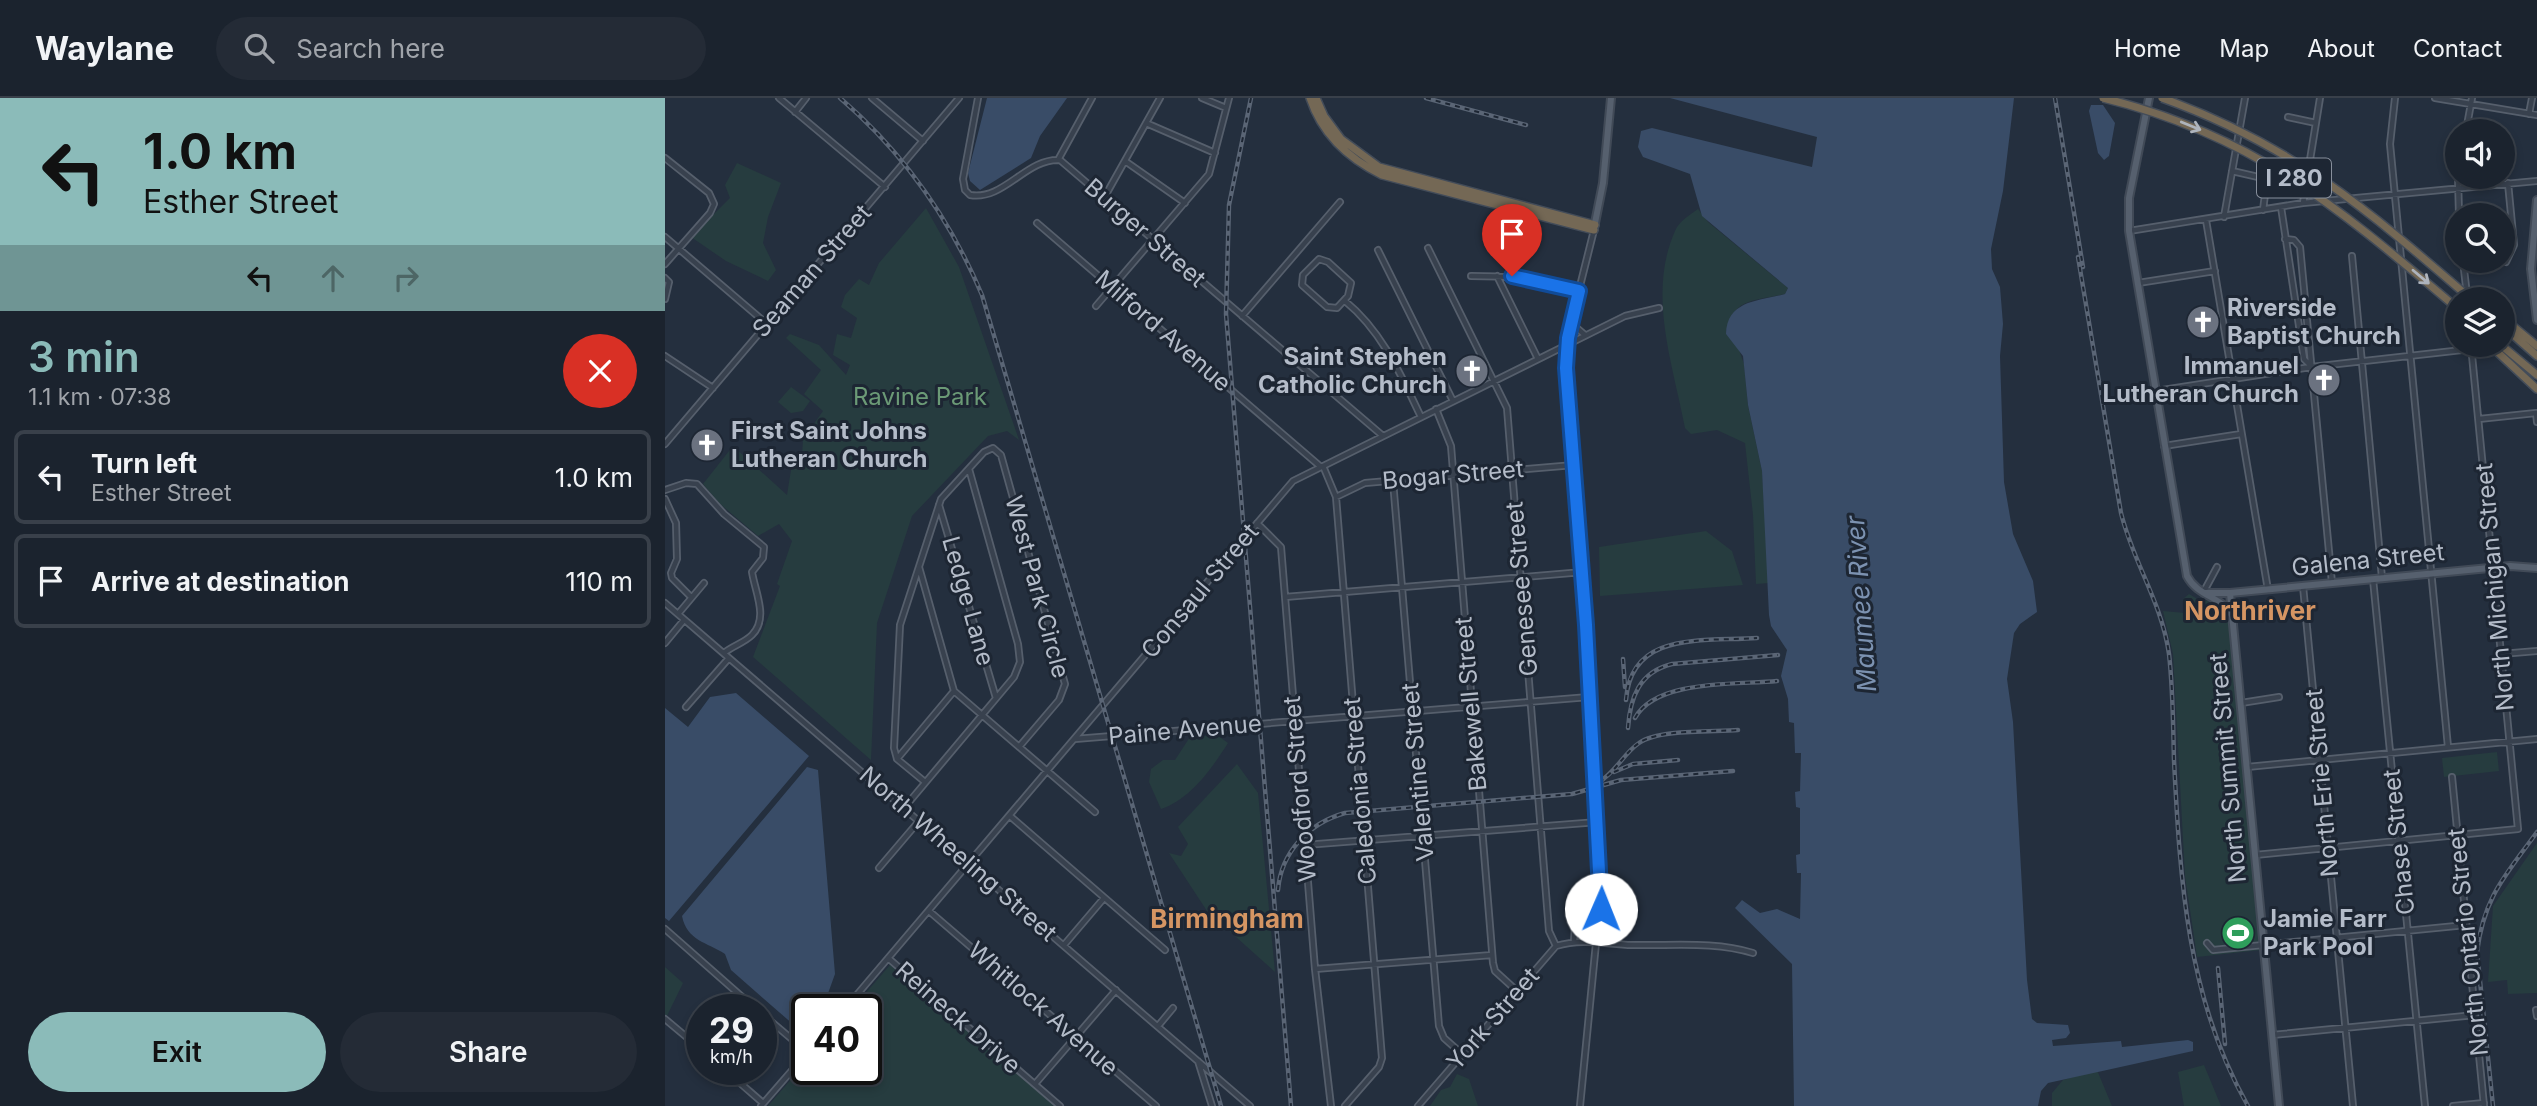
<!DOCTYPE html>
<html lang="en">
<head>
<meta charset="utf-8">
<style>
  :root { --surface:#1b232e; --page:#242b36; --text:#f1f3f6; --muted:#a0a4aa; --line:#39404a; --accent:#8bbbb9 }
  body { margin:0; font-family:Inter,sans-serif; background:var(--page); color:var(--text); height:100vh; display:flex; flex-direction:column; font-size:26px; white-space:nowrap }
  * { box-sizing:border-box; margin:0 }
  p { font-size:23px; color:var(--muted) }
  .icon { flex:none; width:38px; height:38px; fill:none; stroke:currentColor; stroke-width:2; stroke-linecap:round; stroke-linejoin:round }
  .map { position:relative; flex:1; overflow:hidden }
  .details { display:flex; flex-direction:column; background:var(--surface); width:665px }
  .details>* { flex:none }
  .banner { background:#8bbbb9; color:#111; overflow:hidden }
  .controls { position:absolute; left:1780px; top:21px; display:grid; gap:14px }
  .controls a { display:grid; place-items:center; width:70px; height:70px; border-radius:50%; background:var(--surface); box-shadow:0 4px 10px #0003,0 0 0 2px var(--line); font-size:35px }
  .speed { position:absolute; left:21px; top:896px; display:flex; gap:14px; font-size:35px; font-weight:700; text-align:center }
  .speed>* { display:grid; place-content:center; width:91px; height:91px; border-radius:50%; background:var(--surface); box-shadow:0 4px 10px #0003,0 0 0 2px var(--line); line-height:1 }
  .speed small { font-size:18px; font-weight:400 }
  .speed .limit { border:4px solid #111; border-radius:10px; background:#fff; color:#111 }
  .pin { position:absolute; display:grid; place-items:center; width:60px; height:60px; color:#fff; margin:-72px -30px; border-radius:50% 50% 50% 0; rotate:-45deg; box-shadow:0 0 7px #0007 }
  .pin .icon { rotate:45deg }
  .me { position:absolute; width:77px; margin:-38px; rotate:1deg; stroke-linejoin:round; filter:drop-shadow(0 0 5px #0008) }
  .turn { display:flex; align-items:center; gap:24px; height:147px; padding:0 28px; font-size:32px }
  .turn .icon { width:91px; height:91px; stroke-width:2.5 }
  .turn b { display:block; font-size:49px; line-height:60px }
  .lanes { display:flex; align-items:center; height:66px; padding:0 28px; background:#0003; justify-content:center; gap:35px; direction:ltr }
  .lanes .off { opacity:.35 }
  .round { display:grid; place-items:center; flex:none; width:74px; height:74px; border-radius:37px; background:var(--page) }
  .head { display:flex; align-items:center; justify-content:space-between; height:119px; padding:0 28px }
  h1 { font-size:42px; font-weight:600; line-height:52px; color:var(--accent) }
  .primary-button { display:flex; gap:14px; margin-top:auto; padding:14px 28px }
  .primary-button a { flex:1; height:80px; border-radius:42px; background:var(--accent); color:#111; font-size:28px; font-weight:600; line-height:80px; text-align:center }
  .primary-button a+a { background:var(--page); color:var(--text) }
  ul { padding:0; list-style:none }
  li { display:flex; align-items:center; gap:21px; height:94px; margin:0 14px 10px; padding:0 14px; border:4px solid var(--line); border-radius:10px }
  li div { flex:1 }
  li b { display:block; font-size:26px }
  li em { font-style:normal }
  header { display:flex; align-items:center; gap:42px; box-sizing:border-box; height:98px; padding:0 35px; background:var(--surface); border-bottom:2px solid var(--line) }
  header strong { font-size:33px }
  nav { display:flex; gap:38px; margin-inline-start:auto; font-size:24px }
  .search { width:490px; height:63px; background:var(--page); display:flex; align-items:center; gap:18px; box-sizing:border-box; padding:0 24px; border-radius:38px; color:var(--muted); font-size:26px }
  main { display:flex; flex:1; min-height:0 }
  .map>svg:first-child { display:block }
  .green { fill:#263c3f }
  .water { fill:#394c67 }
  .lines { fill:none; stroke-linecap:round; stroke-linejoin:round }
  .minor-casing { stroke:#565f6c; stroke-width:8 }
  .major-casing { stroke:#414a57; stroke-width:10 }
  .highway-casing { stroke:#434c59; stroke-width:10 }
  .minor { stroke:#38414e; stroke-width:4.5 }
  .major { stroke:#56606e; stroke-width:6 }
  .highway { stroke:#746855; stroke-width:7 }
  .rail-casing { stroke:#5a6575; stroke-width:4.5 }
  .rail { stroke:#1d2633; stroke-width:2; stroke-dasharray:5; stroke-linecap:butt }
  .highway-bridge-casing { stroke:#434c59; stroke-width:10; stroke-linecap:butt }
  .highway-bridge { stroke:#746855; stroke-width:7 }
  .oneway { stroke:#aeb4bd }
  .route-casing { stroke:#114b97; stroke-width:18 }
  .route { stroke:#1a73e8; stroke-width:12 }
  .labels { text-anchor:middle; stroke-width:6; stroke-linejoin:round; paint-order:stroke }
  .shield { fill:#1d2633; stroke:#878f9c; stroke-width:2 }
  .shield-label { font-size:23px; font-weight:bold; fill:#b4bcc9 }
  .street-label { font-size:24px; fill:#b4bcc9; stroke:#1d2633 }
  .poi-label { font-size:24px; font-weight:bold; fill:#b4bcc9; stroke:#1d2633; text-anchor:start }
  .park-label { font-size:24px; fill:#6b9a76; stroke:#1d2633 }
  .water-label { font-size:26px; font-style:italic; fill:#7c92b1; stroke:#1d2633 }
  .neighbourhood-label { font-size:26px; font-weight:bold; fill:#d59563; stroke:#1d2633 }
</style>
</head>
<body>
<header>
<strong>Waylane</strong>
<div class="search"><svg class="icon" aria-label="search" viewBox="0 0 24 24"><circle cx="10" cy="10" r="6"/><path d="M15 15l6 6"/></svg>Search here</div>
<nav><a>Home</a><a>Map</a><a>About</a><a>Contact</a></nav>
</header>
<main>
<section class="details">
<div class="banner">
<div class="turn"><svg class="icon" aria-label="left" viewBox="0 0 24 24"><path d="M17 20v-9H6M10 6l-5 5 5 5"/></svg><div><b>1.0 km</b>Esther Street</div></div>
<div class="lanes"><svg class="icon" aria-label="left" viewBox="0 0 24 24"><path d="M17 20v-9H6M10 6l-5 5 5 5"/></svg><svg class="icon off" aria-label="ahead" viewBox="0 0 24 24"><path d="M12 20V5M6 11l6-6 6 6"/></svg><svg class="icon off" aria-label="right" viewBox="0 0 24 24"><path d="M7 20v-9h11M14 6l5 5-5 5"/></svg></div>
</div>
<div class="head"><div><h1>3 min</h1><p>1.1 km · 07:38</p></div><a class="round" style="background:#d93025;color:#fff"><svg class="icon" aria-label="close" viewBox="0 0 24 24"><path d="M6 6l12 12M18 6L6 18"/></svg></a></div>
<ul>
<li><svg class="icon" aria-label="left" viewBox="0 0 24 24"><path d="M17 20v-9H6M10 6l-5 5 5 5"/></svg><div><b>Turn left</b><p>Esther Street</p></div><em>1.0 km</em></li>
<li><svg class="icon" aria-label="arrive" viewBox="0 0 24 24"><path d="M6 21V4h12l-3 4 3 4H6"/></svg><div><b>Arrive at destination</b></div><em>110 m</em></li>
</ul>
<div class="primary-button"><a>Exit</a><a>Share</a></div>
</section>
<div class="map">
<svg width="1872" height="1008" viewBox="0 0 1872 1008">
  <rect width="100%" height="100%" fill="#242f3e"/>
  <path class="green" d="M72 65 116 85 103 119 98 145 111 172 103 183 61 163 26 139 65 100 60 87Z
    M261 110 294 169 354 342 342 333 323 338 247 418 212 525 206 662 88 559 115 488 112 486 127 443 114 426 93 438 54 405 38 386 68 348 122 397 126 372 137 358 138 341 158 313 139 296 156 272 121 240 125 236 154 247 181 277 185 267 168 257 172 236 186 240 192 220 176 209 180 197 194 181 204 187 214 165Z
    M1033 111 1043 124 1123 190 1120 196C1090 203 1066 200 1061 236L1073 249 1079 266 1083 307 1097 373 1104 485 1091 486 1088 417 1080 345 1052 332 1026 336 1020 330C1008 266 982 196 1010 133 1014 123 1025 117 1033 111Z
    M126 289 145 303 138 313 126 315 113 304Z
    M1041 433 1067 453 1078 487 935 498 934 449Z
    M1524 496 1534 502 1552 503 1563 516 1596 852 1532 859 1520 778 1508 556 1498 513 1520 515 1524 510 1518 501Z
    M552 637 563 645C547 670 526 701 496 711L484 684 486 671 498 662H510L525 639Z
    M1832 654 1834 673 1779 679 1777 660Z
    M572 666 593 695 610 874 542 813 504 755 516 758 523 746 513 729Z
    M1872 745V895L1843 896 1842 882 1823 884 1828 808Z
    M225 867 390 1008H103L142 963V971H201V912H186Z
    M0 869 18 885 0 922Z
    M1539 967 1556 1008H1519L1513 974Z
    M1432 972 1447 1008H1387V995L1398 982Z
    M792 976 804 981 813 1008H765L776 992 785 989Z"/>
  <path class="water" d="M322 0H402L375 38 366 60 315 92 305 83 303 75Z
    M1005 0H1349L1338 93 1326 151 1327 171 1335 189 1338 226 1335 258 1339 384 1348 436 1368 483 1372 514 1355 526 1349 535 1342 581 1348 624 1362 882 1367 921 1372 925 1403 927 1405 935 1401 940 1387 942 1388 948 1456 943 1457 949 1523 942 1528 944V953L1383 985 1376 993 1373 1008H1129L1127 866 1070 810 1077 802 1095 815 1112 811 1135 821 1136 775H1132L1131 757 1135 756V710L1131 709 1130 694 1135 693 1136 655H1130L1129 625 1124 624 1123 601 1116 578 1122 552 1106 528 1104 517 1097 373 1083 307 1078 258 1061 236C1062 202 1094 203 1120 196L1123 190 1037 118 1025 76 978 59 973 49 976 33 987 30 1147 69 1152 39Z
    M1426 7H1438L1450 25 1444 58 1439 62 1433 55 1424 13Z
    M71 595 144 658 4 823 0 820V610L23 629 45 599Z
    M142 669 153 672 170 876 157 912H142V933L130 928 66 872 60 856C42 844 22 843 17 818Z"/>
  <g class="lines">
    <defs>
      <path id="minor" d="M114 0 220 89
        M207 0 258 43
        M313 0 298 81 300 92 305 97C339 103 361 60 395 62L718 338
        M537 0 561 10
        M1730 0 1725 46 1783 649
        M1770 0 1872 17
        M130 14 141 0
        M1864 16 1867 0
        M1623 19 1651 25
        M481 25 550 55
        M1801 33 1807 0
        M0 60 44 95 49 106 45 115 0 166
        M393 62 427 0
        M460 63 520 105
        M1567 73 1602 81 1598 112
        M1793 79 1794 117
        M439 100 495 0
        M1638 105 1655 0
        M1616 109 1639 261 1646 268
        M1559 119 1580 0
        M1541 122 1603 492
        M372 125 656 369
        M1464 133 1638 105 1872 83
        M0 139 102 226
        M1620 141 1629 142 1635 149 1667 485
        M763 150 842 310 884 833 891 848
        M713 152 788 303
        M1687 158 1717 480
        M654 161 663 164 686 185 683 198 672 210 662 209 637 187 638 177Z
        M1798 163 1802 197
        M1841 164 1849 147 1843 85
        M806 178 859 179 914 193
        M832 178 873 261
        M0 180 4 184 0 201
        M1473 185 1550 173
        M680 203C717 233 736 277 756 319
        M431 208 544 76 564 0
        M577 218 675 104
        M906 225 920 237
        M0 258 48 290
        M1491 293 1646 269 1806 251
        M771 311 786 348 828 865 830 873 852 893
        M1814 321 1871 315 1872 324
        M0 346 294 0
        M1499 348 1576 336
        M658 368 671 399 717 960 714 969 680 1008
        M728 383 774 928 779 940 797 956
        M0 392 21 385 32 386 59 416 99 449 98 460 87 474C90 494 104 520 87 537 79 545 67 548 59 555
        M671 399 700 385 909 367
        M0 401 11 425 12 461 6 475 7 480 26 499
        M274 407 331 600
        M592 425 616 449 650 871 666 1008
        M254 469 289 593 430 714
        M1708 481 1760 1008
        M1638 488 1688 1008
        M1538 495 1552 469
        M620 499 918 474
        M0 505 585 1008
        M13 516 39 485
        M0 545 19 522
        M1836 556 1872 553
        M1576 605 1614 599
        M21 609 64 560
        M410 641 924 599
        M232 661 289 593
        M1582 669 1872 641
        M1787 679 1819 1008
        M260 684 232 661 229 650 235 527 276 401 319 354 328 350 336 357 400 586 394 602 354 649
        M239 710 349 579 355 564 353 546 304 371
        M345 718 500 852
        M640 747 933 724
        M1590 757 1853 731 1806 247
        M214 770 254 723
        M264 813 491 1008
        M0 831 92 912
        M909 843 910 825 923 811H936
        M1542 845 1548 852 1801 827
        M399 847 439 800
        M223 860 395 1008
        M650 871 827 857
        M179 912 628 383 960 218 994 210
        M1871 912 1872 918
        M96 915 142 954
        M0 921 37 952
        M493 928 508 910
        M1607 937 1810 917
        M533 963 547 1008
        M59 971 98 1005
        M370 986 451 892
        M96 1008 142 955
        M753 1008 891 848C918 840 939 846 967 847 1008 848 1049 843 1088 855
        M915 1008 937 784 902 270 906 224 929 132
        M1788 1008 1819 1005"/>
      <path id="major" d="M1484 0 1464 100V133L1522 478C1533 499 1557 498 1568 519
        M1872 102 1866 171 1872 222
        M929 130 938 85 946 0
        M1540 495H1565L1845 468 1872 470
        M1565 495 1614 1008"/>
      <path id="highway" d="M645 0C657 36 684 61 717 77L929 132
        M651 0 659 18 676 41 714 69 930 127
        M1838 220 1872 248
        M1838 228 1872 258
        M1825 247 1872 291
        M1836 247 1872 277"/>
    </defs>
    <use href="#minor" class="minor-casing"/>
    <use href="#major" class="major-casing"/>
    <use href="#highway" class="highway-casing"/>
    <use href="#minor" class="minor"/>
    <use href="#major" class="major"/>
    <use href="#highway" class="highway"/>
    <defs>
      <path id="rail" d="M175 0C238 54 285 121 317 197L556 1008
        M586 0 564 107 561 216 626 1008
        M761 0 861 27
        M1390 0 1418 169
        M1413 159 1456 415C1468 464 1497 505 1504 556 1508 591 1508 627 1509 662 1515 782 1522 901 1583 1008
        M958 561 960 589
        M961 602C966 532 1039 544 1092 540
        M970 620C991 581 1072 587 1112 583
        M963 630C965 600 974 574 1007 566L1113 557
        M949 674 968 666 1013 662
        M934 684C951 674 958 656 974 645 993 631 1048 634 1073 632
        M613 792C616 754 644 725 680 715L907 696 956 682 1068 673
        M1553 870 1560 946
        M1828 1008 1812 854C1819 798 1841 777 1872 734"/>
    </defs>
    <use href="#rail" class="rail-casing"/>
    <use href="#rail" class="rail"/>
    <defs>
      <path id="highway-bridge" d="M1438 0C1590 37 1676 112 1792 210
        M1497 0C1628 47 1704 113 1806 201"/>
    </defs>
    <use href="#highway-bridge" class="highway-bridge-casing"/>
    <use href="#highway-bridge" class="highway-bridge"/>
  </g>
  <defs><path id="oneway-shaft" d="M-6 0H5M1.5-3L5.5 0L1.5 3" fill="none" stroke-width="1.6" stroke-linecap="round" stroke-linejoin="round" transform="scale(1.75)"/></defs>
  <g class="oneway">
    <use href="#oneway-shaft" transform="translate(1526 28) rotate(22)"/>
    <use href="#oneway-shaft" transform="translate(1756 179) rotate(40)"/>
  </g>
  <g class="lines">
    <defs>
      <path id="route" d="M847 178 914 193 903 240 901 270 921 527 936 811"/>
    </defs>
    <use href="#route" class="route-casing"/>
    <use href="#route" class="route"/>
  </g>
  <defs>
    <symbol id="church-disc" viewBox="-11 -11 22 22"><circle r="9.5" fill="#6b7280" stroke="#1d2633"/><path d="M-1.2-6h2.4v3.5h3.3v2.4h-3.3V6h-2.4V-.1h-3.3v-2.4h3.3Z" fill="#fff"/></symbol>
    <symbol id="stadium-disc" viewBox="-11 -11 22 22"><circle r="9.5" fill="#2e9e5b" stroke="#1d2633"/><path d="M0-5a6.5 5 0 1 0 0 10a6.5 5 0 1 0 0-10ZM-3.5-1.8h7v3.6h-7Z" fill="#fff"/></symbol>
  </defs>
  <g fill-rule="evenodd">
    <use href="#church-disc" x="1519" y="205" width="38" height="38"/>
    <use href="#church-disc" x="788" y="254" width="38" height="38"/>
    <use href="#church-disc" x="1640" y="263" width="38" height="38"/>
    <use href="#church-disc" x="23" y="328" width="38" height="38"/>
    <use href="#stadium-disc" x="1554" y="816" width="38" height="38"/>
  </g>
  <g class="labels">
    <rect class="shield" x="1592" y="60.5" width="74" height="39" rx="5"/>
    <g class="shield-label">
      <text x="1629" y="88">I 280</text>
    </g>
    <g class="street-label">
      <text transform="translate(480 135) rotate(41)" y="8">Burger Street</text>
      <text transform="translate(147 173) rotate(-49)" y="8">Seaman Street</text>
      <text transform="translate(498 233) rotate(41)" y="8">Milford Avenue</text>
      <text transform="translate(788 377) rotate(-5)" y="8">Bogar Street</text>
      <text transform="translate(1703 462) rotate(-6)" y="8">Galena Street</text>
      <text transform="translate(372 489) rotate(75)" y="8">West Park Circle</text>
      <text transform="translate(1830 489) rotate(-95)" y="8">North Michigan Street</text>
      <text transform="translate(857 491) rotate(-95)" y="8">Genesee Street</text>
      <text transform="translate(535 493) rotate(-50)" y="8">Consaul Street</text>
      <text transform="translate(303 503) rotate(74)" y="8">Ledge Lane</text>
      <text transform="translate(806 606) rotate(-95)" y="8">Bakewell Street</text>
      <text transform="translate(520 632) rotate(-5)" y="8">Paine Avenue</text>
      <text transform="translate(1563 670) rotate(-95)" y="8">North Summit Street</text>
      <text transform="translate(753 674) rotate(-95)" y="8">Valentine Street</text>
      <text transform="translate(1657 685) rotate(-95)" y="8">North Erie Street</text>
      <text transform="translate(635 691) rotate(-95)" y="8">Woodford Street</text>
      <text transform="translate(695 693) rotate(-95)" y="8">Caledonia Street</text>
      <text transform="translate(1734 744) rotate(-96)" y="8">Chase Street</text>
      <text transform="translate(293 756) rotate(41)" y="8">North Wheeling Street</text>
      <text transform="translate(1803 844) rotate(-96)" y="8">North Ontario Street</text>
      <text transform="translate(378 911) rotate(41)" y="8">Whitlock Avenue</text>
      <text transform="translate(293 920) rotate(41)" y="8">Reineck Drive</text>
      <text transform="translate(828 921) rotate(-49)" y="8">York Street</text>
    </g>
    <g class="poi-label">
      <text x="1562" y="218">Riverside<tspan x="1562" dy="28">Baptist Church</tspan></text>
      <text x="782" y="267" text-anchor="end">Saint Stephen<tspan x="782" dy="28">Catholic Church</tspan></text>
      <text x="1634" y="276" text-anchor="end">Immanuel<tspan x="1634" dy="28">Lutheran Church</tspan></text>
      <text x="66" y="341">First Saint Johns<tspan x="66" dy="28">Lutheran Church</tspan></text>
      <text x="1598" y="829">Jamie Farr<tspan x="1598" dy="28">Park Pool</tspan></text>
    </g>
    <g class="park-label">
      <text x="255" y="307">Ravine Park</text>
    </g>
    <g class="water-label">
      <text transform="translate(1196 506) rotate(-94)" y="9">Maumee River</text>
    </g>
    <g class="neighbourhood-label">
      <text x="1585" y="522">Northriver</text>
      <text x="562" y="830">Birmingham</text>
    </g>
  </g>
</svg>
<div class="controls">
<a><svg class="icon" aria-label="sound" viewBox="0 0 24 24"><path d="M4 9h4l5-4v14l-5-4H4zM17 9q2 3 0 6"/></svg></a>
<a><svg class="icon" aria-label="search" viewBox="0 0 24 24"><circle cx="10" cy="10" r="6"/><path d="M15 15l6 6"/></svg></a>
<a><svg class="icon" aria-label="layers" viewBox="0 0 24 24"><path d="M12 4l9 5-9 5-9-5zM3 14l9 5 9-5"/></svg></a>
</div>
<div class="speed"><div>29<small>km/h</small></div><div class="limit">40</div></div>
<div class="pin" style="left:847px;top:178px;background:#d93025"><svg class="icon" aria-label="arrive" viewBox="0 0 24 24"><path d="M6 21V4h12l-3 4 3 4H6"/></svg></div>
<svg class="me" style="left:936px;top:811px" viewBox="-20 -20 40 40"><circle r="19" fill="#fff"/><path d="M0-13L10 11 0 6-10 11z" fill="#1a73e8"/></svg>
</div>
</main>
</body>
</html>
